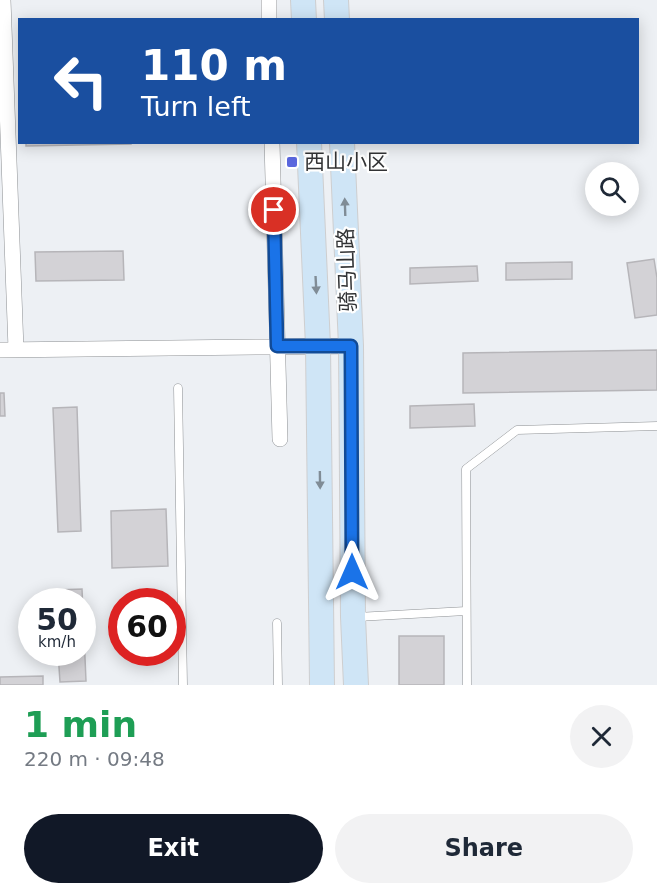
<!DOCTYPE html>
<html lang="en">
<head>
<meta charset="utf-8">
<style>
  :root { --surface:#fff; --page:#f2f2f3; --text:#1f2937; --muted:#747a83; --accent:#111827 }
  body { margin:0; font-family:"DejaVu Sans","Noto Sans SC",sans-serif; background:var(--page); color:var(--text); height:100vh; display:flex; flex-direction:column; font-size:22px; white-space:nowrap }
  * { box-sizing:border-box; margin:0 }
  p { font-size:20px; color:var(--muted) }
  .icon { flex:none; width:33px; height:33px; fill:none; stroke:currentColor; stroke-width:2; stroke-linecap:round; stroke-linejoin:round }
  .map { position:relative; height:685px; overflow:hidden }
  .side { display:flex; flex-direction:column; background:var(--surface); flex:1 }
  .side>* { flex:none }
  .top-card { position:absolute; left:18px; top:18px; width:621px; height:126px; border-radius:0px; box-shadow:0 3px 15px #0003; background:#1a4fa0; color:#fff; overflow:hidden }
  .controls { position:absolute; left:585px; top:162px; display:grid; gap:12px }
  .controls a { display:grid; place-items:center; width:54px; height:54px; border-radius:50%; background:var(--surface); box-shadow:0 3px 15px #0003; font-size:30px }
  .speed { position:absolute; left:18px; top:588px; display:flex; gap:12px; font-size:30px; font-weight:700; text-align:center }
  .speed>* { display:grid; place-content:center; width:78px; height:78px; border-radius:50%; background:var(--surface); box-shadow:0 3px 15px #0003; line-height:1 }
  .speed small { font-size:15px; font-weight:400 }
  .speed .limit { border:9px solid #d22; background:#fff; color:#111 }
  .pin { position:absolute; display:grid; place-items:center; width:51px; height:51px; color:#fff; margin:-26px; border:3px solid #fff; border-radius:50%; box-shadow:0 2px 6px #0007 }
  .me { position:absolute; width:66px; margin:-33px; rotate:0deg; stroke-linejoin:round; filter:drop-shadow(0 0 4px #0008) }
  .turn { display:flex; align-items:center; gap:21px; height:126px; padding:0 24px; font-size:27px }
  .turn .icon { width:78px; height:78px; stroke-width:2.5 }
  .turn b { display:block; font-size:42px; line-height:51px }
  .round { display:grid; place-items:center; flex:none; width:63px; height:63px; border-radius:32px; background:var(--page) }
  .headline { display:flex; align-items:center; justify-content:space-between; height:102px; padding:0 24px }
  h1 { font-size:36px; font-weight:700; line-height:45px; color:#1e9e55 }
  .button { display:flex; gap:12px; margin-top:auto; padding:12px 24px }
  .button a { flex:1; height:69px; border-radius:36px; background:var(--accent); color:#fff; font-size:24px; font-weight:700; line-height:69px; text-align:center }
  .button a+a { background:var(--page); color:var(--text) }
  .map>svg:first-child { display:block }
  .building { fill:#d3d2d6; stroke:#b6b5b9; stroke-width:1.5 }
  .lines { fill:none; stroke-linecap:round; stroke-linejoin:round }
  .lane-casing { stroke:#8e9194; stroke-width:9 }
  .street-casing { stroke:#8e9194; stroke-width:16 }
  .primary-casing { stroke:#cececf; stroke-width:26 }
  .lane { stroke:#fff; stroke-width:8 }
  .street { stroke:#fff; stroke-width:15 }
  .primary { stroke:#cfe5f6; stroke-width:24 }
  .oneway { fill:#808c96 }
  .route-casing { stroke:#114b97; stroke-width:15 }
  .route { stroke:#1a73e8; stroke-width:10 }
  .poi-dot { fill:#5a67de; stroke:#fff; stroke-width:2 }
  .labels { text-anchor:middle; stroke-width:4.5; stroke-linejoin:round; paint-order:stroke }
  .poi-label { font-size:21px; fill:#323335; stroke:#fff; text-anchor:start }
  .street-label { font-size:21px; fill:#323335; stroke:#fff }
</style>
</head>
<body>
<div class="map">
<svg width="657" height="685" viewBox="0 0 657 685">
  <rect width="100%" height="100%" fill="#edf0f4"/>
  <path class="building" d="M26 142H131V144L26 146Z
    M123 251 124 280 36 281 35 252Z
    M654 259 657 278V315L635 318 627 263Z
    M572 262V279L506 280V263Z
    M477 266 478 281 410 284V268Z
    M657 350V390L463 393V353Z
    M0 393H4L5 416H0Z
    M474 404 475 426 410 428V406Z
    M77 407 81 531 58 532 53 408Z
    M166 509 168 566 112 568 111 511Z
    M82 589 86 681 60 682 58 652H82V602H56V590Z
    M399 636H444V685H399Z
    M43 676V685H0V677Z"/>
  <g class="lines">
    <defs>
      <path id="lane" d="M178 388 183 685
        M357 617 466 611
        M277 623 278 685
        M467 685 466 469 517 430 657 426"/>
      <path id="street" d="M3 0 16 349
        M269 0V20
        M272 142 280 439
        M0 350 351 346"/>
      <path id="primary" d="M303 0 304 20
        M336 0 337 20
        M309 142 318 346 322 685
        M342 142 351 346 353 617 356 685"/>
    </defs>
    <use href="#lane" class="lane-casing"/>
    <use href="#street" class="street-casing"/>
    <use href="#primary" class="primary-casing"/>
    <use href="#lane" class="lane"/>
    <use href="#street" class="street"/>
    <use href="#primary" class="primary"/>
  </g>
  <defs><path id="oneway-solid" d="M-6-.8H1V-3.2L6.5 0L1 3.2V.8H-6Z" transform="scale(1.5)"/></defs>
  <g class="oneway">
    <use href="#oneway-solid" transform="translate(345 207) rotate(-92)"/>
    <use href="#oneway-solid" transform="translate(316 285) rotate(87)"/>
    <use href="#oneway-solid" transform="translate(320 480) rotate(89)"/>
  </g>
  <g class="lines">
    <defs>
      <path id="route" d="M274 210 277 346H351L352 572"/>
    </defs>
    <use href="#route" class="route-casing"/>
    <use href="#route" class="route"/>
  </g>
  <rect class="poi-dot" x="286" y="156" width="12" height="12" rx="3"/>
  <g class="labels">
    <g class="poi-label">
      <text x="304" y="169">西山小区</text>
    </g>
    <g class="street-label">
      <text transform="translate(347 270) rotate(-92)" y="7">骑马山路</text>
    </g>
  </g>
</svg>
<div class="controls">
<a><svg class="icon" aria-label="search" viewBox="0 0 24 24"><circle cx="10" cy="10" r="6"/><path d="M15 15l6 6"/></svg></a>
</div>
<div class="speed"><div>50<small>km/h</small></div><div class="limit">60</div></div>
<div class="pin" style="left:274px;top:210px;background:#d93025"><svg class="icon" aria-label="arrive" viewBox="0 0 24 24"><path d="M6 21V4h12l-3 4 3 4H6"/></svg></div>
<svg class="me" style="left:352px;top:572px" viewBox="-20 -20 40 40"><path d="M0-17L14 15 0 8-14 15z" fill="#1a73e8" stroke="#fff" stroke-width="4"/></svg>
<div class="top-card">
<div class="turn"><svg class="icon" aria-label="left" viewBox="0 0 24 24"><path d="M17 20v-9H6M10 6l-5 5 5 5"/></svg><div><b>110 m</b>Turn left</div></div>
</div>
</div>
<section class="side">
<div class="headline"><div><h1>1 min</h1><p>220 m · 09:48</p></div><a class="round"><svg class="icon" aria-label="close" viewBox="0 0 24 24"><path d="M6 6l12 12M18 6L6 18"/></svg></a></div>
<div class="button"><a>Exit</a><a>Share</a></div>
</section>
</body>
</html>
